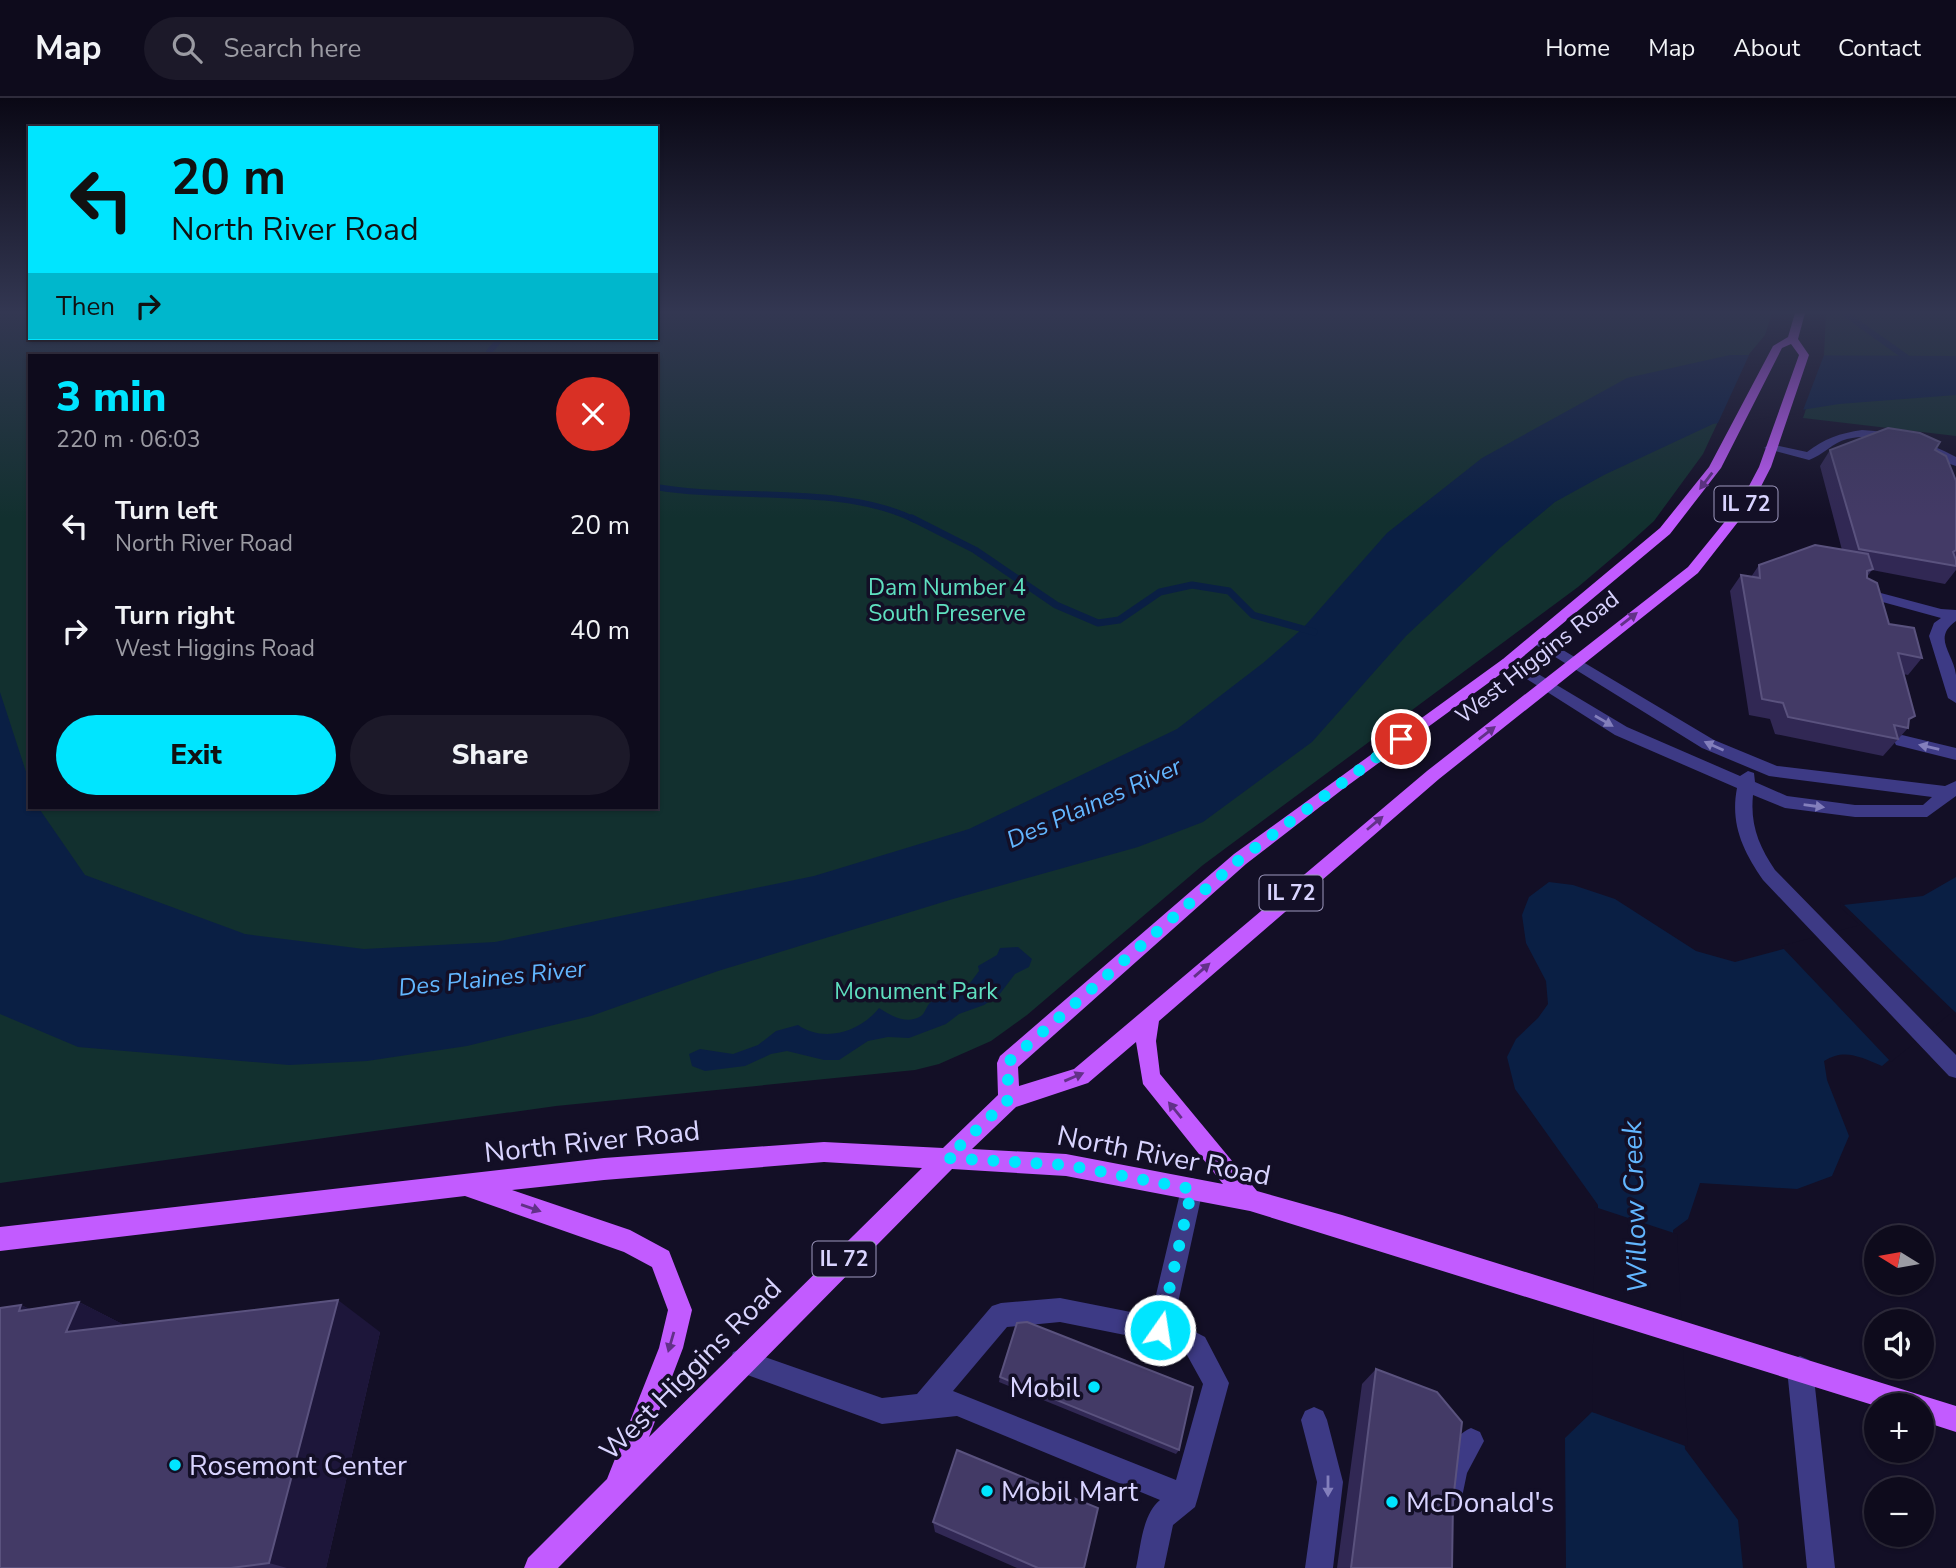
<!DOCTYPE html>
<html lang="en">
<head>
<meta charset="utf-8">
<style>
  :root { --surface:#0e0b1c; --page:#1c1929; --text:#f1f3f6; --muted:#9b9ba3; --line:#2e2b3b; --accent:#00e5ff }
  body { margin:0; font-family:"Nunito Sans",sans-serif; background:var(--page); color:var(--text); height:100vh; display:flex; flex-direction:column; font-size:26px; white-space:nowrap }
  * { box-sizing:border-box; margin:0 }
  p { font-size:23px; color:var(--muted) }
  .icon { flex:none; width:38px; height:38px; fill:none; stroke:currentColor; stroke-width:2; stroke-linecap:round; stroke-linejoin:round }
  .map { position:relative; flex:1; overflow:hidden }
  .side { position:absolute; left:28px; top:256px; width:630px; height:455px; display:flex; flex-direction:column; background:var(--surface); border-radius:0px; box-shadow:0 2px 5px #0004,0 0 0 2px var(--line) }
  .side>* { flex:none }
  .top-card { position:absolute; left:28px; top:28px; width:630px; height:214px; border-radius:0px; box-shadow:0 2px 5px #0004,0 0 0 2px var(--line); background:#00e5ff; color:#111; overflow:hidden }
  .needle { width:46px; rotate:281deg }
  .controls { position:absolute; left:1864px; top:1127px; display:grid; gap:14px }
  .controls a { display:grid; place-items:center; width:70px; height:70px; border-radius:50%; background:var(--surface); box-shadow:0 2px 5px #0004,0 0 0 2px var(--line); font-size:35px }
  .pin { position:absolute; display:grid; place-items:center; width:60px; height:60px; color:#fff; margin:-30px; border:4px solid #fff; border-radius:50%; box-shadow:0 2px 7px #0007 }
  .me { position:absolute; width:77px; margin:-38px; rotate:13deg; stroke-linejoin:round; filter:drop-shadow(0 0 5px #0008) }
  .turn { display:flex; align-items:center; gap:24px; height:147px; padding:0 28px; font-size:32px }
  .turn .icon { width:91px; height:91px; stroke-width:2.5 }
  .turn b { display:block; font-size:49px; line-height:60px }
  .then { display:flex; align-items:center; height:66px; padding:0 28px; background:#0003; gap:14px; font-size:26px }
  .round { display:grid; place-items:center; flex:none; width:74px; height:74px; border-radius:37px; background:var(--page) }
  .summary { display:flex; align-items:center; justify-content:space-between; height:119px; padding:0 28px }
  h1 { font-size:42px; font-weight:800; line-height:52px; color:var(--accent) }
  .primary-button { display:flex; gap:14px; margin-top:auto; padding:14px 28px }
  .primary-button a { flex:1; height:80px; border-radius:42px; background:var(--accent); color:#111; font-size:28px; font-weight:800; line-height:80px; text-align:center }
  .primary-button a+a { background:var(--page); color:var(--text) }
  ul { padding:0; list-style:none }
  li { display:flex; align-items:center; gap:21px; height:105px; padding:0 28px }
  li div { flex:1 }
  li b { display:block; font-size:26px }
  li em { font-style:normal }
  header { display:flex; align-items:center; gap:42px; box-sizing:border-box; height:98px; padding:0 35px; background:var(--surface); border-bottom:2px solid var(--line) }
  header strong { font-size:33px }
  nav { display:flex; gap:38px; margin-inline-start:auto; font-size:24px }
  .search { width:490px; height:63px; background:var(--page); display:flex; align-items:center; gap:18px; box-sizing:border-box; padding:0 24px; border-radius:38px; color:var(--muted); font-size:26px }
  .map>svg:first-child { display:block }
  .green { fill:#12302f; fill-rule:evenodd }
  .water { fill:#0a1f44 }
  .pier { fill:#130f26 }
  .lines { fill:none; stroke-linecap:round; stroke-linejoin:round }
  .stream-far1 { stroke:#0a1f44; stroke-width:6 }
  .stream { stroke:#0a1f44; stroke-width:7 }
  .minor { fill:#3d3a85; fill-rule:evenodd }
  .major { fill:#c25bff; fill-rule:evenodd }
  .wall { fill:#312854 }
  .shaded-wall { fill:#1d163a }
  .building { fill:#433a66; stroke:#5a527e; stroke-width:2 }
  .oneway { fill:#623188 }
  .oneway2 { fill:#837fbc }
  .route { stroke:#00e5ff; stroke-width:12; stroke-dasharray:0 21.6 }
  .poi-dot { fill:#00e5ff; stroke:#130f26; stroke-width:2.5 }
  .labels { text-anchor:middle; stroke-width:7; stroke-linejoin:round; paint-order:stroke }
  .shield { fill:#130f26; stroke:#9e99be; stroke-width:2 }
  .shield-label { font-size:21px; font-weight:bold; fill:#d9d4ff }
  .park-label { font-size:23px; fill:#5fe0c0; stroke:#130f26 }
  .street-label { font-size:23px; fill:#d9d4ff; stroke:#130f26 }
  .water-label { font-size:24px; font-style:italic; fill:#62b6ff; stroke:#130f26 }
  .near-street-label { font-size:28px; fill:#d9d4ff; stroke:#130f26 }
  .near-water-label { font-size:28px; font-style:italic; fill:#62b6ff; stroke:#130f26 }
  .near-poi-label { font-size:28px; fill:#d9d4ff; stroke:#130f26; text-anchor:start }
</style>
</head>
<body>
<header>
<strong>Map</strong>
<div class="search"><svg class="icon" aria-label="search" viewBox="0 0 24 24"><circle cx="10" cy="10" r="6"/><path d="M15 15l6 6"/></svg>Search here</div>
<nav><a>Home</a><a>Map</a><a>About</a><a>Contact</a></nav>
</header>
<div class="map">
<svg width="1956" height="1470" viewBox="0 0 1956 1470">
  <rect width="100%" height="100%" fill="#130f26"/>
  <path class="green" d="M0 215H30V240H656V215H1772L1765 237 1750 255 1703 356 1654 423 1624 450 1578 489 1203 767 1027 917 991 943 939 966 915 972 556 1008 0 1085ZM30 257H656V709H30Z
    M1826 215H1956V258L1930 259 1956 275V338L1803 320 1824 257Z"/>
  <path class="water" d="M1730 257 1956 258V297L1839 306 1713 326 1604 377 1555 404 1500 450 1406 538 1312 644 1203 724 1138 749 953 801 718 873 591 918 467 948 367 963 289 967 78 949 0 916V594L30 686V709H38L85 777 245 836 364 851 495 844 814 778 969 731 1177 631 1263 565 1303 530 1387 435 1482 360 1627 280Z
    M1956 779V915L1950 910 1882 968C1860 959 1845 950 1824 963L1827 982 1849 1038 1832 1078 1797 1091 1700 1085 1688 1121 1673 1132 1685 1351 1738 1422 1743 1470H1566L1565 1340 1592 1314 1597 1315 1598 1107 1515 991 1507 959 1516 941 1538 920 1548 906 1546 883 1526 845 1522 817 1529 799 1549 784 1573 787 1615 801 1696 853 1735 864 1866 829 1843 807 1923 798Z
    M1018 849 1032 861 1029 869 1015 876 999 897 984 907 959 916 946 926 909 940 888 939 868 943 839 962H824L787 953 771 956 745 968 705 973 692 968 689 956 700 951 733 956 758 947 776 933 798 927C824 945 860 934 879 910 891 918 907 927 921 918 926 914 926 908 931 904 941 895 957 888 970 885L979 873 978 868 997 857 1000 850Z"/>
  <path class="pier" d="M1750 255 1824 257 1802 315 1717 327Z
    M1841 804 1956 915V919L1951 915 1891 964 1781 848 1860 827 1840 809Z
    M1595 1109 1677 1136 1688 1349 1592 1314Z"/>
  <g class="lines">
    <path class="stream-far1" d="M1844 215 1917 267
      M490 257 489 254 501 240
      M656 389C736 403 844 386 915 422"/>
    <path class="stream" d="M912 420 975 452 1056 507 1098 525 1119 522 1160 494 1192 487 1229 493 1253 517 1314 534"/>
    <path class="minor" d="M1862 332C1896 334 1926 343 1956 359V368C1918 356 1891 331 1847 341 1832 345 1823 357 1809 362L1764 350 1770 346 1807 354C1824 341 1840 335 1862 332Z
      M1862 490 1941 511 1956 512V523C1932 540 1953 554 1956 577 1956 586 1956 596 1956 605L1948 600 1929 538 1934 525 1941 520 1857 497V491Z
      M1536 536 1714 642 1777 668 1945 688 1956 683V698L1927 719H1855L1785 710 1753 697C1750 727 1759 748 1775 772L1956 957V980L1949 978 1763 782C1743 753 1730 726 1737 690L1615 637 1500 564 1503 561H1513L1627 629 1740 678 1748 673 1754 675 1755 684 1787 698 1855 707H1923L1932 699 1769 678 1702 650 1531 544 1529 541Z
      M1902 637 1956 650V662L1896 647 1894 643 1896 639Z
      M1192 1080 1200 1083 1203 1091 1174 1223 1205 1239 1229 1285 1198 1399 1195 1409 1173 1427 1164 1470H1136C1141 1448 1142 1417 1160 1402L957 1318 882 1326 742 1275 733 1272 730 1263 733 1254 742 1251 882 1300 917 1296 992 1208 1001 1205 1060 1200 1151 1218 1181 1091 1184 1083ZM1060 1224 1170 1246 1187 1257 1203 1286 1176 1382 953 1293 1007 1229Z
      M1800 1258 1809 1262 1813 1271 1835 1470H1807L1787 1271 1791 1262Z
      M1314 1309 1323 1313 1327 1322 1343 1384 1333 1470H1305L1317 1384 1301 1322 1305 1313Z
      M1471 1330 1480 1334 1484 1343 1467 1375 1462 1399 1453 1403 1444 1399C1434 1377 1448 1339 1471 1330Z"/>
    <path class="major" d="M1795 215H1805L1798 241 1809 257 1771 369 1752 406 1698 475 1439 681 1159 923 1156 943 1160 976 1257 1093 1342 1117 1956 1308V1334L1922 1323V1307L1876 1308 1250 1113 1066 1078 952 1071 558 1470H524L528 1460 607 1381 659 1250 668 1212 652 1169 624 1154 465 1098 0 1153V1129L604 1060 824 1044 943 1050 998 997 997 965 1000 958 1234 756 1503 561 1660 430 1709 369 1773 248 1788 239ZM1791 246 1799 257 1759 369 1740 405 1688 469 1427 673 1074 971 1019 988 1018 969 1246 766 1343 691 1513 567 1670 436 1721 370 1782 250ZM1136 944 1143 986 1223 1086 1066 1056 972 1051 1016 1009 1088 985ZM824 1064 922 1070 649 1339 683 1250 692 1212 669 1153 630 1132 512 1092 604 1082Z"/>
  </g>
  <path class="wall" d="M1830 352H1935L1956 383V472L1945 486 1872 472 1867 479 1889 526 1922 560 1908 577 1903 576 1908 630 1883 658 1775 636 1770 621 1749 617 1730 493 1741 477 1751 479 1759 467 1842 452 1820 368Z
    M79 1204 124 1227 380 1234 326 1470H0L21 1207 29 1211Z
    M1376 1271 1453 1403 1452 1470H1337L1362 1286Z
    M1000 1279 1179 1352 1176 1356 999 1284Z
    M933 1424 1084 1470H1017L935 1434Z"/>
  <path class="shaded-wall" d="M338 1202 380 1234 326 1470H287L269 1465Z
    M79 1204 140 1235 84 1242 19 1213 21 1207 68 1230Z"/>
  <path class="building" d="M1888 330 1920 335 1940 344 1935 352 1946 358 1956 383V452L1953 454 1956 462V468L1859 451 1830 352Z
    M1815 447 1868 456 1873 471 1867 473V480L1877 485 1889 526 1914 530 1922 560 1898 555 1915 618 1909 621 1908 630 1894 627 1898 641 1788 619 1783 605 1762 601 1741 477 1760 480 1759 467Z
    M338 1202 269 1465 231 1470H0V1210L21 1207 19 1213 79 1204 66 1234Z
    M1027 1224 1193 1289 1179 1352 1000 1279 1017 1225Z
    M1376 1271 1437 1294 1462 1324 1453 1403 1452 1470H1351Z
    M957 1352 1098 1410 1084 1470H1038L933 1424Z"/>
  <defs><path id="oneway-solid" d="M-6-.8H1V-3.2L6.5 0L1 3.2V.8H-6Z" transform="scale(1.75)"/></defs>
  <g class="oneway">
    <use href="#oneway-solid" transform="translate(1706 383) rotate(127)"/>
    <use href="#oneway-solid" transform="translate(1629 521) rotate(-38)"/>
    <use href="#oneway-solid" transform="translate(1487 635) rotate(-38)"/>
    <use href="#oneway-solid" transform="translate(1375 725) rotate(-40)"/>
    <use href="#oneway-solid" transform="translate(1202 872) rotate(-41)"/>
    <use href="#oneway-solid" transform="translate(1074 979) rotate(-23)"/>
    <use href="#oneway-solid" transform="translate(1175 1012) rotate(-129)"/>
    <use href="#oneway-solid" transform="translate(531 1110) rotate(19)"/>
    <use href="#oneway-solid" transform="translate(671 1244) rotate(106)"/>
  </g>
  <g class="oneway2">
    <use href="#oneway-solid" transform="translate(1604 623) rotate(30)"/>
    <use href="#oneway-solid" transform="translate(1714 648) rotate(-156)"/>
    <use href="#oneway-solid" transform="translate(1929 649) rotate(-167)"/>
    <use href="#oneway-solid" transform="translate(1814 708) rotate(8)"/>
    <use href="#oneway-solid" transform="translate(1328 1388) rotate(90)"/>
  </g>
  <linearGradient id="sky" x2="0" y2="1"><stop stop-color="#0a0815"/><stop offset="0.51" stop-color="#333752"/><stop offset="1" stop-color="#333752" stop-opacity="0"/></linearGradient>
  <rect width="1956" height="420" fill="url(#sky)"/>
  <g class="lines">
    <path class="route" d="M1160 1232 1192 1091 1066 1067 947 1060 1009 1001 1007 965 1240 761 1401 641"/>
  </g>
  <g class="poi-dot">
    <circle cx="1094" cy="1289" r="7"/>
    <circle cx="175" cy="1367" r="7"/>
    <circle cx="987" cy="1393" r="7"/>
    <circle cx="1392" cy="1404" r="7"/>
  </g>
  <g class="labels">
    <g class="shield">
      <rect x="1714.5" y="388.5" width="63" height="35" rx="5"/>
      <rect x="1259.5" y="777.5" width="63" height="35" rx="5"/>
      <rect x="812.5" y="1143.5" width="63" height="35" rx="5"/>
    </g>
    <g class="shield-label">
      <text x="1746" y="413">IL 72</text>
      <text x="1291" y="802">IL 72</text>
      <text x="844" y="1168">IL 72</text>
    </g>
    <g class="park-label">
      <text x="947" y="497">Dam Number 4<tspan x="947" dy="26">South Preserve</tspan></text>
      <text x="916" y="901">Monument Park</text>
    </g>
    <g class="street-label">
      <text transform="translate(1537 559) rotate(-38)" y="8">West Higgins Road</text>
    </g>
    <g class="water-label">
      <text transform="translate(1094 705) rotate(-24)" y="8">Des Plaines River</text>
      <text transform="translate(492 880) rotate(-6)" y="8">Des Plaines River</text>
    </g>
    <g class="near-street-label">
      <text transform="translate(592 1043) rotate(-6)" y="10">North River Road</text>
      <text transform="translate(1164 1057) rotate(11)" y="10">North River Road</text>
      <text transform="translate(690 1271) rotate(-45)" y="10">West Higgins Road</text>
    </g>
    <g class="near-water-label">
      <text transform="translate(1634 1109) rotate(-92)" y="10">Willow Creek</text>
    </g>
    <g class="near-poi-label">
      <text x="1080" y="1299" text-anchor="end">Mobil</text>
      <text x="189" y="1377">Rosemont Center</text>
      <text x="1001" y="1403">Mobil Mart</text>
      <text x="1406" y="1414">McDonald's</text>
    </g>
  </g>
</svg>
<div class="controls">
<a><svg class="needle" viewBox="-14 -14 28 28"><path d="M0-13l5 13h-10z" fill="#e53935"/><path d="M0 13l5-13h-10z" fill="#9b9ba3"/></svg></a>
<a><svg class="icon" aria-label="sound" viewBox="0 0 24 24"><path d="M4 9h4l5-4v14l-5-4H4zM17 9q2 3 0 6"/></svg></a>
<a>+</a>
<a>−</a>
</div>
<div class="pin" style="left:1401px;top:641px;background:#d93025"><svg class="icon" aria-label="arrive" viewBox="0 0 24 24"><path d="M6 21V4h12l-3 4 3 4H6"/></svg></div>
<svg class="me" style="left:1160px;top:1232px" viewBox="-20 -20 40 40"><circle r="17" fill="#00e5ff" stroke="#fff" stroke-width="3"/><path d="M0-11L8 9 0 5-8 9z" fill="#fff"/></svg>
<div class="top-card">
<div class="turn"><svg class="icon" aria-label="left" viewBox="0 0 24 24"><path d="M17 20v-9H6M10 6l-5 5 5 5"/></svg><div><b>20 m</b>North River Road</div></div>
<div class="then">Then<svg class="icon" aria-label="right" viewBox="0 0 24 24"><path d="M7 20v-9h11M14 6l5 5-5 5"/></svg></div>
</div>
<section class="side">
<div class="summary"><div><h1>3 min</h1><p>220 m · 06:03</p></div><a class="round" style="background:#d93025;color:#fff"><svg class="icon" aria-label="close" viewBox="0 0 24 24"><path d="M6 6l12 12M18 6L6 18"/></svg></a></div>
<ul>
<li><svg class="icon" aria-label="left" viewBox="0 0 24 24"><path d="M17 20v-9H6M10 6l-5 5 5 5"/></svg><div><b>Turn left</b><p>North River Road</p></div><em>20 m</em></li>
<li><svg class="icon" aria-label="right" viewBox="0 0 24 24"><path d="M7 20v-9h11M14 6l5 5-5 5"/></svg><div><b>Turn right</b><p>West Higgins Road</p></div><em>40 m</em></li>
</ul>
<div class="primary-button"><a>Exit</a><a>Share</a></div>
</section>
</div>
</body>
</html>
